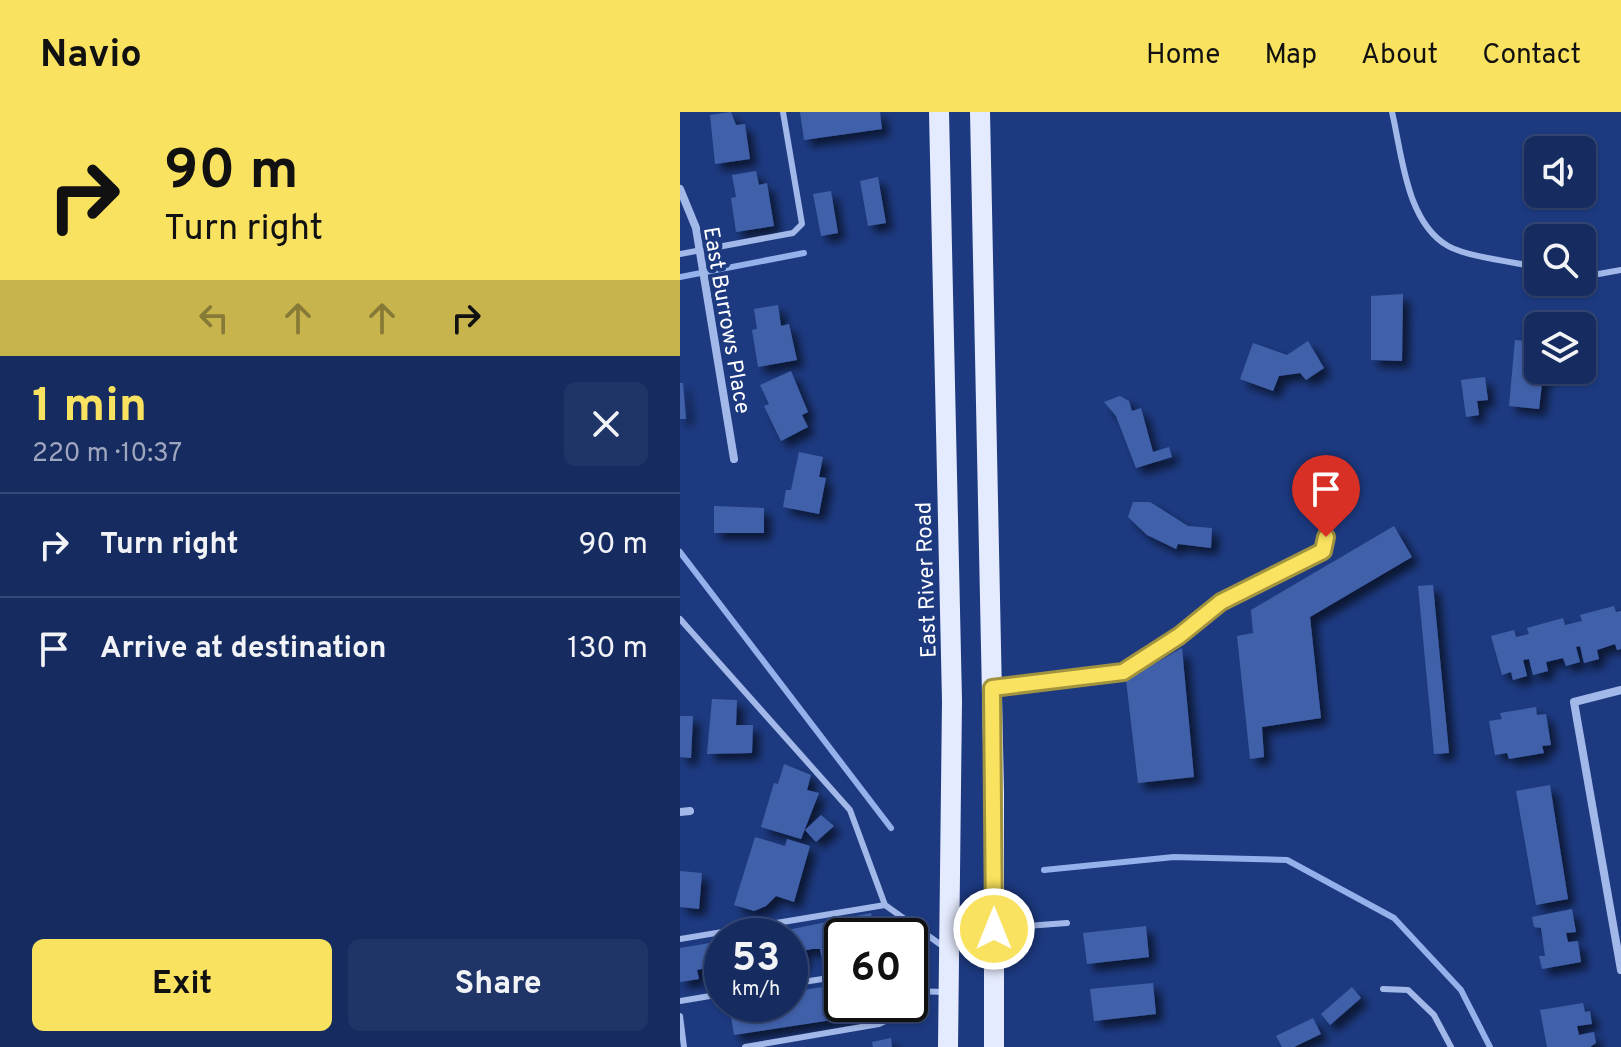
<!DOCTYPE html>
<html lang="en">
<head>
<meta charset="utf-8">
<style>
  :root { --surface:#162c61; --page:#1f3467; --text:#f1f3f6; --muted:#9ea7bd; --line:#354876; --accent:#f9e25f }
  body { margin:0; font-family:Overpass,sans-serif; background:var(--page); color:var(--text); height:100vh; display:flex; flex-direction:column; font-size:30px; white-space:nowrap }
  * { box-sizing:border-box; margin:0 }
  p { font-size:26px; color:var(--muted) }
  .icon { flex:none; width:44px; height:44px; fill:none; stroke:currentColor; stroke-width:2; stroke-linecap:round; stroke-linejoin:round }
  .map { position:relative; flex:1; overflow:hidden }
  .side { display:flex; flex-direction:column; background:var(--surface); width:680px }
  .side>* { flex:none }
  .hud { background:#f9e25f; color:#111; overflow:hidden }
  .fabs { position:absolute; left:844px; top:24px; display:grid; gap:16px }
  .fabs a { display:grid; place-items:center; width:72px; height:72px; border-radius:12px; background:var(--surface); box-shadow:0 2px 6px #0004,0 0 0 2px var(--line); font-size:40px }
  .speed { position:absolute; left:24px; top:806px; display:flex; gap:16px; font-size:40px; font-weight:700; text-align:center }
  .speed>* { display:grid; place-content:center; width:104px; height:104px; border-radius:50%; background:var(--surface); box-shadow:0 2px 6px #0004,0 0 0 2px var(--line); line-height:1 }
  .speed small { font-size:20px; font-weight:400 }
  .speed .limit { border:4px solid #111; border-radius:12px; background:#fff; color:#111 }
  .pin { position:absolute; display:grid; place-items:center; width:68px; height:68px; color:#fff; margin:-82px -34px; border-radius:50% 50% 50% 0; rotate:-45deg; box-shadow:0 0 8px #0007 }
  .pin .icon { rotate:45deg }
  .me { position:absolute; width:88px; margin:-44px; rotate:0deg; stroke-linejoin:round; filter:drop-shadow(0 0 6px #0008) }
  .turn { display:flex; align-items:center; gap:28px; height:168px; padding:0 32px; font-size:36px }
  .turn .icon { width:104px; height:104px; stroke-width:2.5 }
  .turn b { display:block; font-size:56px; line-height:68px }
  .lanes { display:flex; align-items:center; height:76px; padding:0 32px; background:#0003; justify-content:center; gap:40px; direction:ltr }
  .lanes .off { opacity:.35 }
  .round { display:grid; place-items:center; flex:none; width:84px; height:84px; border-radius:12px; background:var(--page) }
  .head { display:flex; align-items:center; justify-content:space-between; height:136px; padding:0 32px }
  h1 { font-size:48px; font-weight:700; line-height:60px; color:var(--accent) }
  .button { display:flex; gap:16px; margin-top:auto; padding:16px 32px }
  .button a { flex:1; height:92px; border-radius:12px; background:var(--accent); color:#111; font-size:32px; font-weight:700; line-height:92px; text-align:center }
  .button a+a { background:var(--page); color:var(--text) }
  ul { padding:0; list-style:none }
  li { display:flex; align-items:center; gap:24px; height:104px; padding:0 32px; border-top:2px solid var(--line) }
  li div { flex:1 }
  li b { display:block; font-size:30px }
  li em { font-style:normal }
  header { display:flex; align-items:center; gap:48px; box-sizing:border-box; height:112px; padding:0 40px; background:var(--accent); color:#111 }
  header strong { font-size:38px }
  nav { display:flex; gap:44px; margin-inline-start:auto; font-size:28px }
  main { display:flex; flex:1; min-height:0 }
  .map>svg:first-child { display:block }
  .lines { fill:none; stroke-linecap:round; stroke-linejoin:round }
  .stream { stroke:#95b1eb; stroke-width:6 }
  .building { fill:#4161a9; filter:url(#shadow) }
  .service { stroke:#a1b8e9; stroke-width:6 }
  .minor { stroke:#a1b8e9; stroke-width:8 }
  .primary { stroke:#e5ebfe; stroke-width:20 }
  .route-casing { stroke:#a2933e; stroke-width:20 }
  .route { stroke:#f9e25f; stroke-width:14 }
  .labels { text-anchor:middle; stroke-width:8; stroke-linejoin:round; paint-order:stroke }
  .street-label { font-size:22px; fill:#fff; stroke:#1d3a81 }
</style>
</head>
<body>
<header>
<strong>Navio</strong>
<nav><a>Home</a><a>Map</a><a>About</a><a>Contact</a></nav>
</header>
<main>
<section class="side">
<div class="hud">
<div class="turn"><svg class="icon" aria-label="right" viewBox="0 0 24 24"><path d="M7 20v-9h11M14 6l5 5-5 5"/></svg><div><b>90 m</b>Turn right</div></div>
<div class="lanes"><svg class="icon off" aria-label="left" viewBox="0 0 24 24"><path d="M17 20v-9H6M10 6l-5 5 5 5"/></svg><svg class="icon off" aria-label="ahead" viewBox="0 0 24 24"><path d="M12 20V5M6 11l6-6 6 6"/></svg><svg class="icon off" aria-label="ahead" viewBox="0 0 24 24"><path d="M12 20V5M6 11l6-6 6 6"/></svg><svg class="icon" aria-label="right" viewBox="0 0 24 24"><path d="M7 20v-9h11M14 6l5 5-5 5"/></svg></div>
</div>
<div class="head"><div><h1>1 min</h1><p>220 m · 10:37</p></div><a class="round"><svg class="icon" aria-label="close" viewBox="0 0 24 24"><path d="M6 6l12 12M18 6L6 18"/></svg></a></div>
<ul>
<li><svg class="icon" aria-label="right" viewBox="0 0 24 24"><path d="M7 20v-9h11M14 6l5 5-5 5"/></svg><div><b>Turn right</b></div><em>90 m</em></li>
<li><svg class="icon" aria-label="arrive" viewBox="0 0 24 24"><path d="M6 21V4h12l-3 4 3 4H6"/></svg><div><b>Arrive at destination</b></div><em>130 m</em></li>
</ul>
<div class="button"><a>Exit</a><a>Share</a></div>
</section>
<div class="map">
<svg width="941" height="935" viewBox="0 0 941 935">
  <defs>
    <filter id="shadow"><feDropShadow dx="7" dy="7" stdDeviation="4" flood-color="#0009"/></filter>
  </defs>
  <rect width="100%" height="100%" fill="#1d3a81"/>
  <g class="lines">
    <path class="stream" d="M0 165 124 141
      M0 440 211 716
      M364 758 494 745 607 748 714 806 781 878 810 935"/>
  </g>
  <path class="building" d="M51 0 56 13 65 12 70 47 35 52 30 3Z
    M120 0H200L202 17 124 28Z
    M76 59 79 73 87 71 94 114 56 120 51 86 56 85 52 63Z
    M198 65 206 111 188 114 180 69Z
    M151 79 158 121 141 124 133 82Z
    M723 182 722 249 691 248V184Z
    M98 193 101 214 109 212 117 248 78 255 72 218 77 217 74 197Z
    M835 228 858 230V258H871L870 264 863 263 859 297 829 294Z
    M628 229 644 256 626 268 620 261 599 264 593 279 560 267 573 231 607 243Z
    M111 259 128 300 122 303 128 315 101 329 84 294 89 292 80 273Z
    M805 265 808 288 797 289 799 303 786 305 781 268Z
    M0 271H3L6 307H0Z
    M440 284 449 289 452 299 461 296 473 340 489 335 492 345 456 356 436 304 424 290Z
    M119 340 143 345 139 365 146 366 139 402 103 395 106 378H111Z
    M453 390H470L508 414 532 416 531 436 498 432 496 437 467 423 448 405Z
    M34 394 84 396V421H34Z
    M714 414 732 445 630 505 641 606 582 615 584 645 570 647 557 524 573 521 571 498Z
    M753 473 769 641 754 642 738 474Z
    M934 494 936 500 941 499V537L937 538 935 532 917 538 919 547 904 551 900 534 896 535 900 550 886 554 883 546 866 550 868 559 853 563 849 547 843 548 847 564 833 568 831 560 822 563 811 524 834 518 836 525 849 522 847 516 883 506 885 513 902 509 900 503Z
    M502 536 514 665 458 671 446 568Z
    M32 587 57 588 56 613H73L72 641 27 642Z
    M856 595 857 603 866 602 871 633 862 634 864 641 829 647 827 641 815 643 809 609 822 607 820 601Z
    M0 604H13L11 646 0 645Z
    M104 652 131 663 127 678 139 681 121 727 81 715 94 671 98 672Z
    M870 673 888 787 856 793 836 679Z
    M141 703 154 714 136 730 125 718Z
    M75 725 105 734 107 727 130 734 114 790 96 784 86 794 74 799 54 793Z
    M0 759 22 761 19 797 0 795Z
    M892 797 896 820 886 821 888 830 898 829 901 850 862 857 859 844H865L861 816 854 815 852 805Z
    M191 801 195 824H162V844L142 847 140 837H132L122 839 124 850 110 853V824H78Z
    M466 814 469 845 407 852 403 821Z
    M42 829V863L33 864 31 855 17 858 19 867 0 870V836Z
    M473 871 476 902 414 909 410 877Z
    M162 872V892H176L178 904 54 923 49 892H110V880Z
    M672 875 681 886 650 913 641 902Z
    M903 891 905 900 910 899 912 912 897 914 899 923 914 920 916 931 910 935H867L860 898Z
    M633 906 641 922 614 935H602L596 924Z
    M211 926 212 935H193L192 930Z"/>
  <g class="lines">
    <path class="service" d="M712 0C722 42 726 110 768 134 788 145 833 150 858 155
      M0 142 113 121 122 112 103 0
      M902 165 941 158
      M0 507 170 698 205 793
      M316 575 443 560 499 524 541 490 631 447 643 439C648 414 637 400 619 384
      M319 816 387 811
      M0 827 205 793 264 835
      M110 872 162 864
      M703 877 728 878 754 903 771 935
      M230 879 266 880
      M0 889 42 882
      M0 904 4 935
      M65 935 199 912 222 901 224 892"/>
    <path class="minor" d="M0 77 16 116 54 347
      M941 578 894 590 941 858
      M0 700 10 699"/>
    <path class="primary" d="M259 0 272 589 268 935
      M300 0 314 681V935"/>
  </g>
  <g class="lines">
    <defs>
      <path id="route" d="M314 817 312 576 443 560 499 524 541 490 643 439 646 425"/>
    </defs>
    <use href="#route" class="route-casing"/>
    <use href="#route" class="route"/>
  </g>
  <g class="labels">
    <g class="street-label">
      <text transform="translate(48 208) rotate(80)" y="8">East Burrows Place</text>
      <text transform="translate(245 468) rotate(-92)" y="8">East River Road</text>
    </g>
  </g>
</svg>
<div class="fabs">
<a><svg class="icon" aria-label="sound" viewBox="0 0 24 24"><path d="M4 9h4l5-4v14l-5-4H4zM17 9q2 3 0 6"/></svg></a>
<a><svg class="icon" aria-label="search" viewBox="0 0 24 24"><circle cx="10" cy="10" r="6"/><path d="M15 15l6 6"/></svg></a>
<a><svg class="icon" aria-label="layers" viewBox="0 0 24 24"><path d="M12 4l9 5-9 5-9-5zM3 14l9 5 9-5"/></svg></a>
</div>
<div class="speed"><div>53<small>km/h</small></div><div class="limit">60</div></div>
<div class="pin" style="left:646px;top:425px;background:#d93025"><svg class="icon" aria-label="arrive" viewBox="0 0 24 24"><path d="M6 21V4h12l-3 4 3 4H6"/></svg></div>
<svg class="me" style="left:314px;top:817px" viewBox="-20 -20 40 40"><circle r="17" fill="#f9e25f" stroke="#fff" stroke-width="3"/><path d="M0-11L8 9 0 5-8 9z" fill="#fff"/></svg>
</div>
</main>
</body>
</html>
